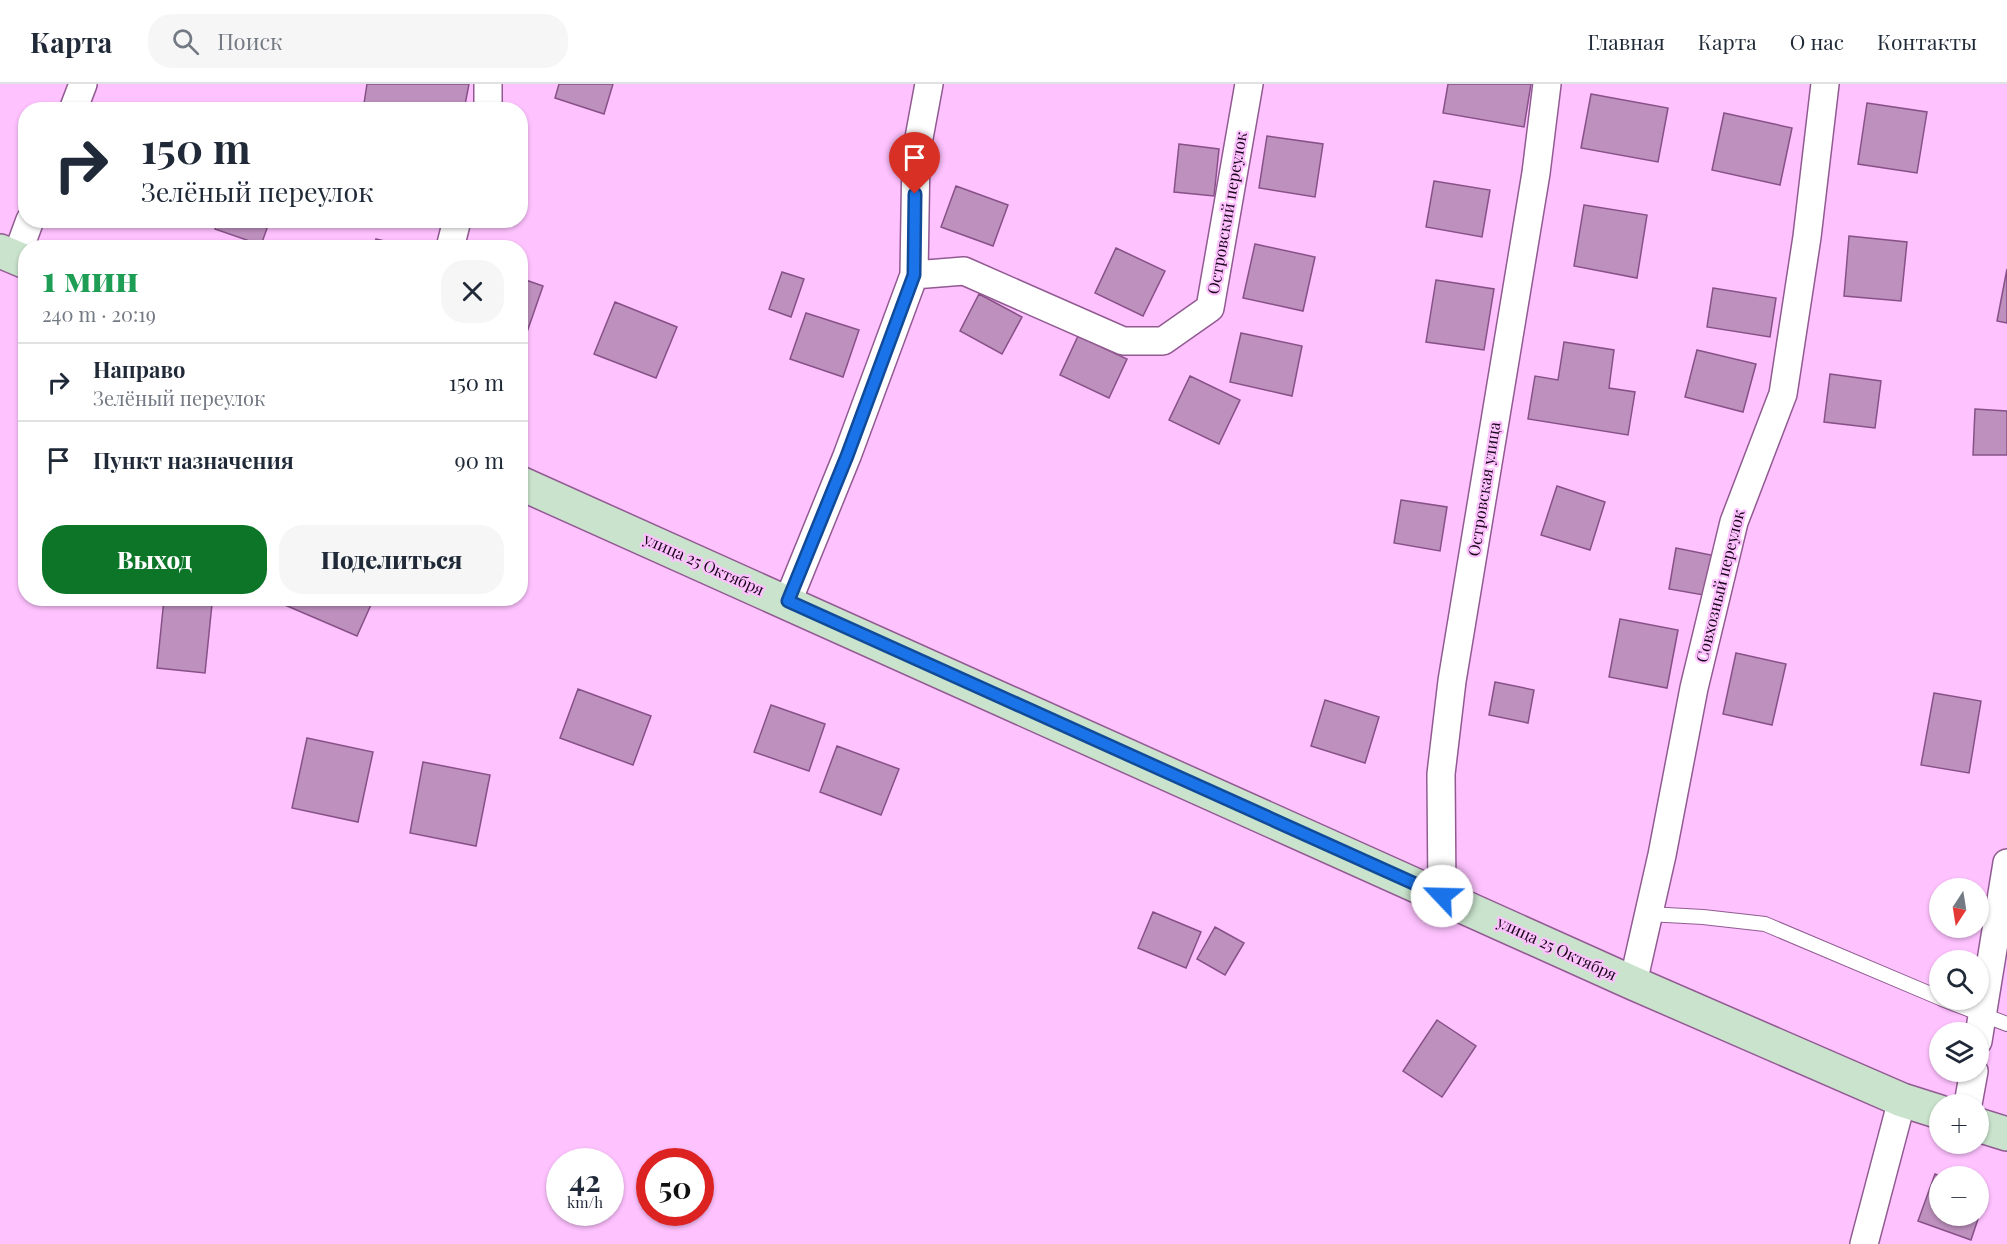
<!DOCTYPE html>
<html lang="ru">
<head>
<meta charset="utf-8">
<style>
  :root { --surface:#fff; --page:#f6f6f7; --text:#1f2937; --muted:#747a83; --line:#e0e1e3; --accent:#0c7528 }
  body { margin:0; font-family:"Playfair Display",serif; background:var(--page); color:var(--text); height:100vh; display:flex; flex-direction:column; font-size:22px; white-space:nowrap }
  * { box-sizing:border-box; margin:0 }
  p { font-size:20px; color:var(--muted) }
  .icon { flex:none; width:33px; height:33px; fill:none; stroke:currentColor; stroke-width:2; stroke-linecap:round; stroke-linejoin:round }
  .map { position:relative; flex:1; overflow:hidden }
  .sheet { position:absolute; left:18px; top:156px; width:510px; height:366px; display:flex; flex-direction:column; background:var(--surface); border-radius:24px; box-shadow:0 2px 4px #0004 }
  .sheet>* { flex:none }
  .banner { position:absolute; left:18px; top:18px; width:510px; height:126px; border-radius:24px; box-shadow:0 2px 4px #0004; background:#fff; color:var(--text); overflow:hidden }
  .needle { width:39px; rotate:192deg }
  .tools { position:absolute; left:1929px; top:794px; display:grid; gap:12px }
  .tools a { display:grid; place-items:center; width:60px; height:60px; border-radius:50%; background:var(--surface); box-shadow:0 2px 4px #0004; font-size:30px }
  .speed { position:absolute; left:546px; top:1064px; display:flex; gap:12px; font-size:30px; font-weight:700; text-align:center }
  .speed>* { display:grid; place-content:center; width:78px; height:78px; border-radius:50%; background:var(--surface); box-shadow:0 2px 4px #0004; line-height:1 }
  .speed small { font-size:15px; font-weight:400 }
  .speed .limit { border:9px solid #d22; background:#fff; color:#111 }
  .pin { position:absolute; display:grid; place-items:center; width:51px; height:51px; color:#fff; margin:-62px -26px; border-radius:50% 50% 50% 0; rotate:-45deg; box-shadow:0 0 6px #0007 }
  .pin .icon { rotate:45deg }
  .me { position:absolute; width:66px; margin:-33px; rotate:294deg; stroke-linejoin:round; filter:drop-shadow(0 0 4px #0008) }
  .turn { display:flex; align-items:center; gap:21px; height:126px; padding:0 24px; font-size:27px }
  .turn .icon { width:78px; height:78px; stroke-width:2.5 }
  .turn b { display:block; font-size:42px; line-height:51px }
  .round { display:grid; place-items:center; flex:none; width:63px; height:63px; border-radius:24px; background:var(--page) }
  .summary { display:flex; align-items:center; justify-content:space-between; height:102px; padding:0 24px }
  h1 { font-size:36px; font-weight:800; line-height:45px; color:#1e9e55 }
  .primary-button { display:flex; gap:12px; margin-top:auto; padding:12px 24px }
  .primary-button a { flex:1; height:69px; border-radius:24px; background:var(--accent); color:#fff; font-size:24px; font-weight:800; line-height:69px; text-align:center }
  .primary-button a+a { background:var(--page); color:var(--text) }
  ul { padding:0; list-style:none }
  li { display:flex; align-items:center; gap:18px; height:78px; padding:0 24px; border-top:2px solid var(--line) }
  li div { flex:1 }
  li b { display:block; font-size:22px }
  li em { font-style:normal }
  header { display:flex; align-items:center; gap:36px; box-sizing:border-box; height:84px; padding:0 30px; background:var(--surface); border-bottom:2px solid var(--line) }
  header strong { font-size:28px }
  nav { display:flex; gap:33px; margin-inline-start:auto; font-size:21px }
  .search { width:420px; height:54px; background:var(--page); display:flex; align-items:center; gap:15px; box-sizing:border-box; padding:0 21px; border-radius:24px; color:var(--muted); font-size:22px }
  .map>svg:first-child { display:block }
  .building { fill:#bd90bd; stroke:#875188; stroke-width:1.5 }
  .lines { fill:none; stroke-linecap:round; stroke-linejoin:round }
  .service-casing { stroke:#915b92; stroke-width:16 }
  .minor-casing { stroke:#915b92; stroke-width:30 }
  .secondary-casing { stroke:#915b92; stroke-width:36 }
  .service { stroke:#fff; stroke-width:14 }
  .minor { stroke:#fff; stroke-width:27 }
  .secondary { stroke:#c9e3cc; stroke-width:33 }
  .route-casing { stroke:#114b97; stroke-width:15 }
  .route { stroke:#1a73e8; stroke-width:10 }
  .labels { text-anchor:middle; stroke-width:4.5; stroke-linejoin:round; paint-order:stroke }
  .street-label { font-size:16px; fill:#19051a; stroke:#fec2ff }
</style>
</head>
<body>
<header>
<strong>Карта</strong>
<div class="search"><svg class="icon" aria-label="search" viewBox="0 0 24 24"><circle cx="10" cy="10" r="6"/><path d="M15 15l6 6"/></svg>Поиск</div>
<nav><a>Главная</a><a>Карта</a><a>О нас</a><a>Контакты</a></nav>
</header>
<div class="map">
<svg width="2007" height="1160" viewBox="0 0 2007 1160">
  <rect width="100%" height="100%" fill="#fec2ff"/>
  <path class="building" d="M367 0H469L464 26H363Z
    M559 0H613L604 30 555 14Z
    M1448 0H1531L1524 43 1443 29Z
    M1591 10 1668 24 1658 78 1581 64Z
    M1867 19 1927 28 1917 89 1858 80Z
    M1724 29 1792 44 1780 101 1712 86Z
    M1267 52 1323 60 1315 113 1259 104Z
    M1179 60 1219 65 1214 112 1174 108Z
    M1434 97 1490 106 1482 153 1426 143Z
    M956 102 1008 121 993 162 941 143Z
    M1584 121 1647 131 1637 194 1574 182Z
    M218 136H270L261 161 215 145Z
    M1849 152 1907 158 1901 217 1844 212Z
    M376 155 415 164H374Z
    M1255 160 1315 173 1303 227 1243 214Z
    M1116 164 1165 187 1143 232 1095 209Z
    M2007 185V239L1997 237Z
    M782 188 804 195 791 233 769 225Z
    M520 194 543 202 527 248 520 246Z
    M1436 196 1494 205 1484 266 1426 258Z
    M1713 204 1776 214 1770 253 1707 243Z
    M979 210 1022 233 1002 270 960 247Z
    M615 218 677 243 656 294 594 270Z
    M806 229 859 246 843 293 790 275Z
    M1241 249 1302 262 1292 312 1230 298Z
    M1078 252 1127 275 1109 314 1060 291Z
    M1564 258 1614 266 1609 304 1635 308 1628 351 1528 335 1535 292 1558 296Z
    M1697 266 1756 280 1743 328 1685 313Z
    M1830 290 1881 297 1875 344 1824 338Z
    M1190 292 1240 316 1219 360 1169 336Z
    M1975 325 2007 327V371H1973Z
    M1557 402 1605 418 1590 466 1541 451Z
    M1401 416 1447 423 1440 467 1394 459Z
    M1676 464 1716 472 1709 512 1669 505Z
    M288 514H374L357 552 285 521Z
    M164 515 212 520 205 589 157 584Z
    M1620 535 1678 546 1667 604 1609 593Z
    M1736 569 1786 580 1772 641 1723 630Z
    M1495 598 1534 606 1528 639 1489 631Z
    M578 605 651 632 633 681 560 654Z
    M1934 609 1981 617 1969 689 1921 681Z
    M1325 616 1379 633 1365 679 1311 662Z
    M771 621 825 640 809 687 754 668Z
    M307 654 373 668 358 738 292 724Z
    M837 662 899 685 881 731 820 708Z
    M423 678 490 691 476 762 410 749Z
    M1153 828 1201 848 1186 884 1138 864Z
    M1215 843 1244 859 1225 891 1197 875Z
    M1437 936 1476 962 1442 1013 1403 987Z
    M1935 1090 1940 1092V1131H1978V1105L1987 1108 1971 1156 1918 1137Z"/>
  <g class="lines">
    <defs>
      <path id="service" d="M1648 830 1703 833 1765 840 1940 914
        M1942 915 2007 940"/>
      <path id="minor" d="M73 26 83 0
        M488 26V0
        M450 164 457 136
        M16 174 30 136
        M914 191 964 187 1123 257H1163L1210 224 1249 0
        M788 517 847 372 914 191 916 70 929 0
        M1442 812 1441 690 1452 597 1536 89 1547 0
        M1633 899 1662 771 1694 604 1734 438 1783 310 1807 153 1825 0
        M1978 957 2007 779
        M1968 1020 1974 987
        M1864 1160 1902 1016"/>
      <path id="secondary" d="M0 167 26 178
        M520 399 1633 899 1902 1016 1940 1028
        M1978 1041 2007 1050"/>
    </defs>
    <use href="#service" class="service-casing"/>
    <use href="#minor" class="minor-casing"/>
    <use href="#secondary" class="secondary-casing"/>
    <use href="#service" class="service"/>
    <use href="#minor" class="minor"/>
    <use href="#secondary" class="secondary"/>
  </g>
  <g class="lines">
    <defs>
      <path id="route" d="M915 110 914 191 847 372 788 517 1442 812"/>
    </defs>
    <use href="#route" class="route-casing"/>
    <use href="#route" class="route"/>
  </g>
  <g class="labels">
    <g class="street-label">
      <text transform="translate(1227 129) rotate(-80)" y="6">Островский переулок</text>
      <text transform="translate(1484 405) rotate(-81)" y="6">Островская улица</text>
      <text transform="translate(704 480) rotate(24)" y="6">улица 25 Октября</text>
      <text transform="translate(1720 502) rotate(-76)" y="6">Совхозный переулок</text>
      <text transform="translate(1557 864) rotate(25)" y="6">улица 25 Октября</text>
    </g>
  </g>
</svg>
<div class="tools">
<a><svg class="needle" viewBox="-14 -14 28 28"><path d="M0-13l5 13h-10z" fill="#e53935"/><path d="M0 13l5-13h-10z" fill="#747a83"/></svg></a>
<a><svg class="icon" aria-label="search" viewBox="0 0 24 24"><circle cx="10" cy="10" r="6"/><path d="M15 15l6 6"/></svg></a>
<a><svg class="icon" aria-label="layers" viewBox="0 0 24 24"><path d="M12 4l9 5-9 5-9-5zM3 14l9 5 9-5"/></svg></a>
<a>+</a>
<a>−</a>
</div>
<div class="speed"><div>42<small>km/h</small></div><div class="limit">50</div></div>
<div class="pin" style="left:915px;top:110px;background:#d93025"><svg class="icon" aria-label="arrive" viewBox="0 0 24 24"><path d="M6 21V4h12l-3 4 3 4H6"/></svg></div>
<svg class="me" style="left:1442px;top:812px" viewBox="-20 -20 40 40"><circle r="19" fill="#fff"/><path d="M0-13L10 11 0 6-10 11z" fill="#1a73e8"/></svg>
<div class="banner">
<div class="turn"><svg class="icon" aria-label="right" viewBox="0 0 24 24"><path d="M7 20v-9h11M14 6l5 5-5 5"/></svg><div><b>150 m</b>Зелёный переулок</div></div>
</div>
<section class="sheet">
<div class="summary"><div><h1>1 мин</h1><p>240 m · 20:19</p></div><a class="round"><svg class="icon" aria-label="close" viewBox="0 0 24 24"><path d="M6 6l12 12M18 6L6 18"/></svg></a></div>
<ul>
<li><svg class="icon" aria-label="right" viewBox="0 0 24 24"><path d="M7 20v-9h11M14 6l5 5-5 5"/></svg><div><b>Направо</b><p>Зелёный переулок</p></div><em>150 m</em></li>
<li><svg class="icon" aria-label="arrive" viewBox="0 0 24 24"><path d="M6 21V4h12l-3 4 3 4H6"/></svg><div><b>Пункт назначения</b></div><em>90 m</em></li>
</ul>
<div class="primary-button"><a>Выход</a><a>Поделиться</a></div>
</section>
</div>
</body>
</html>
